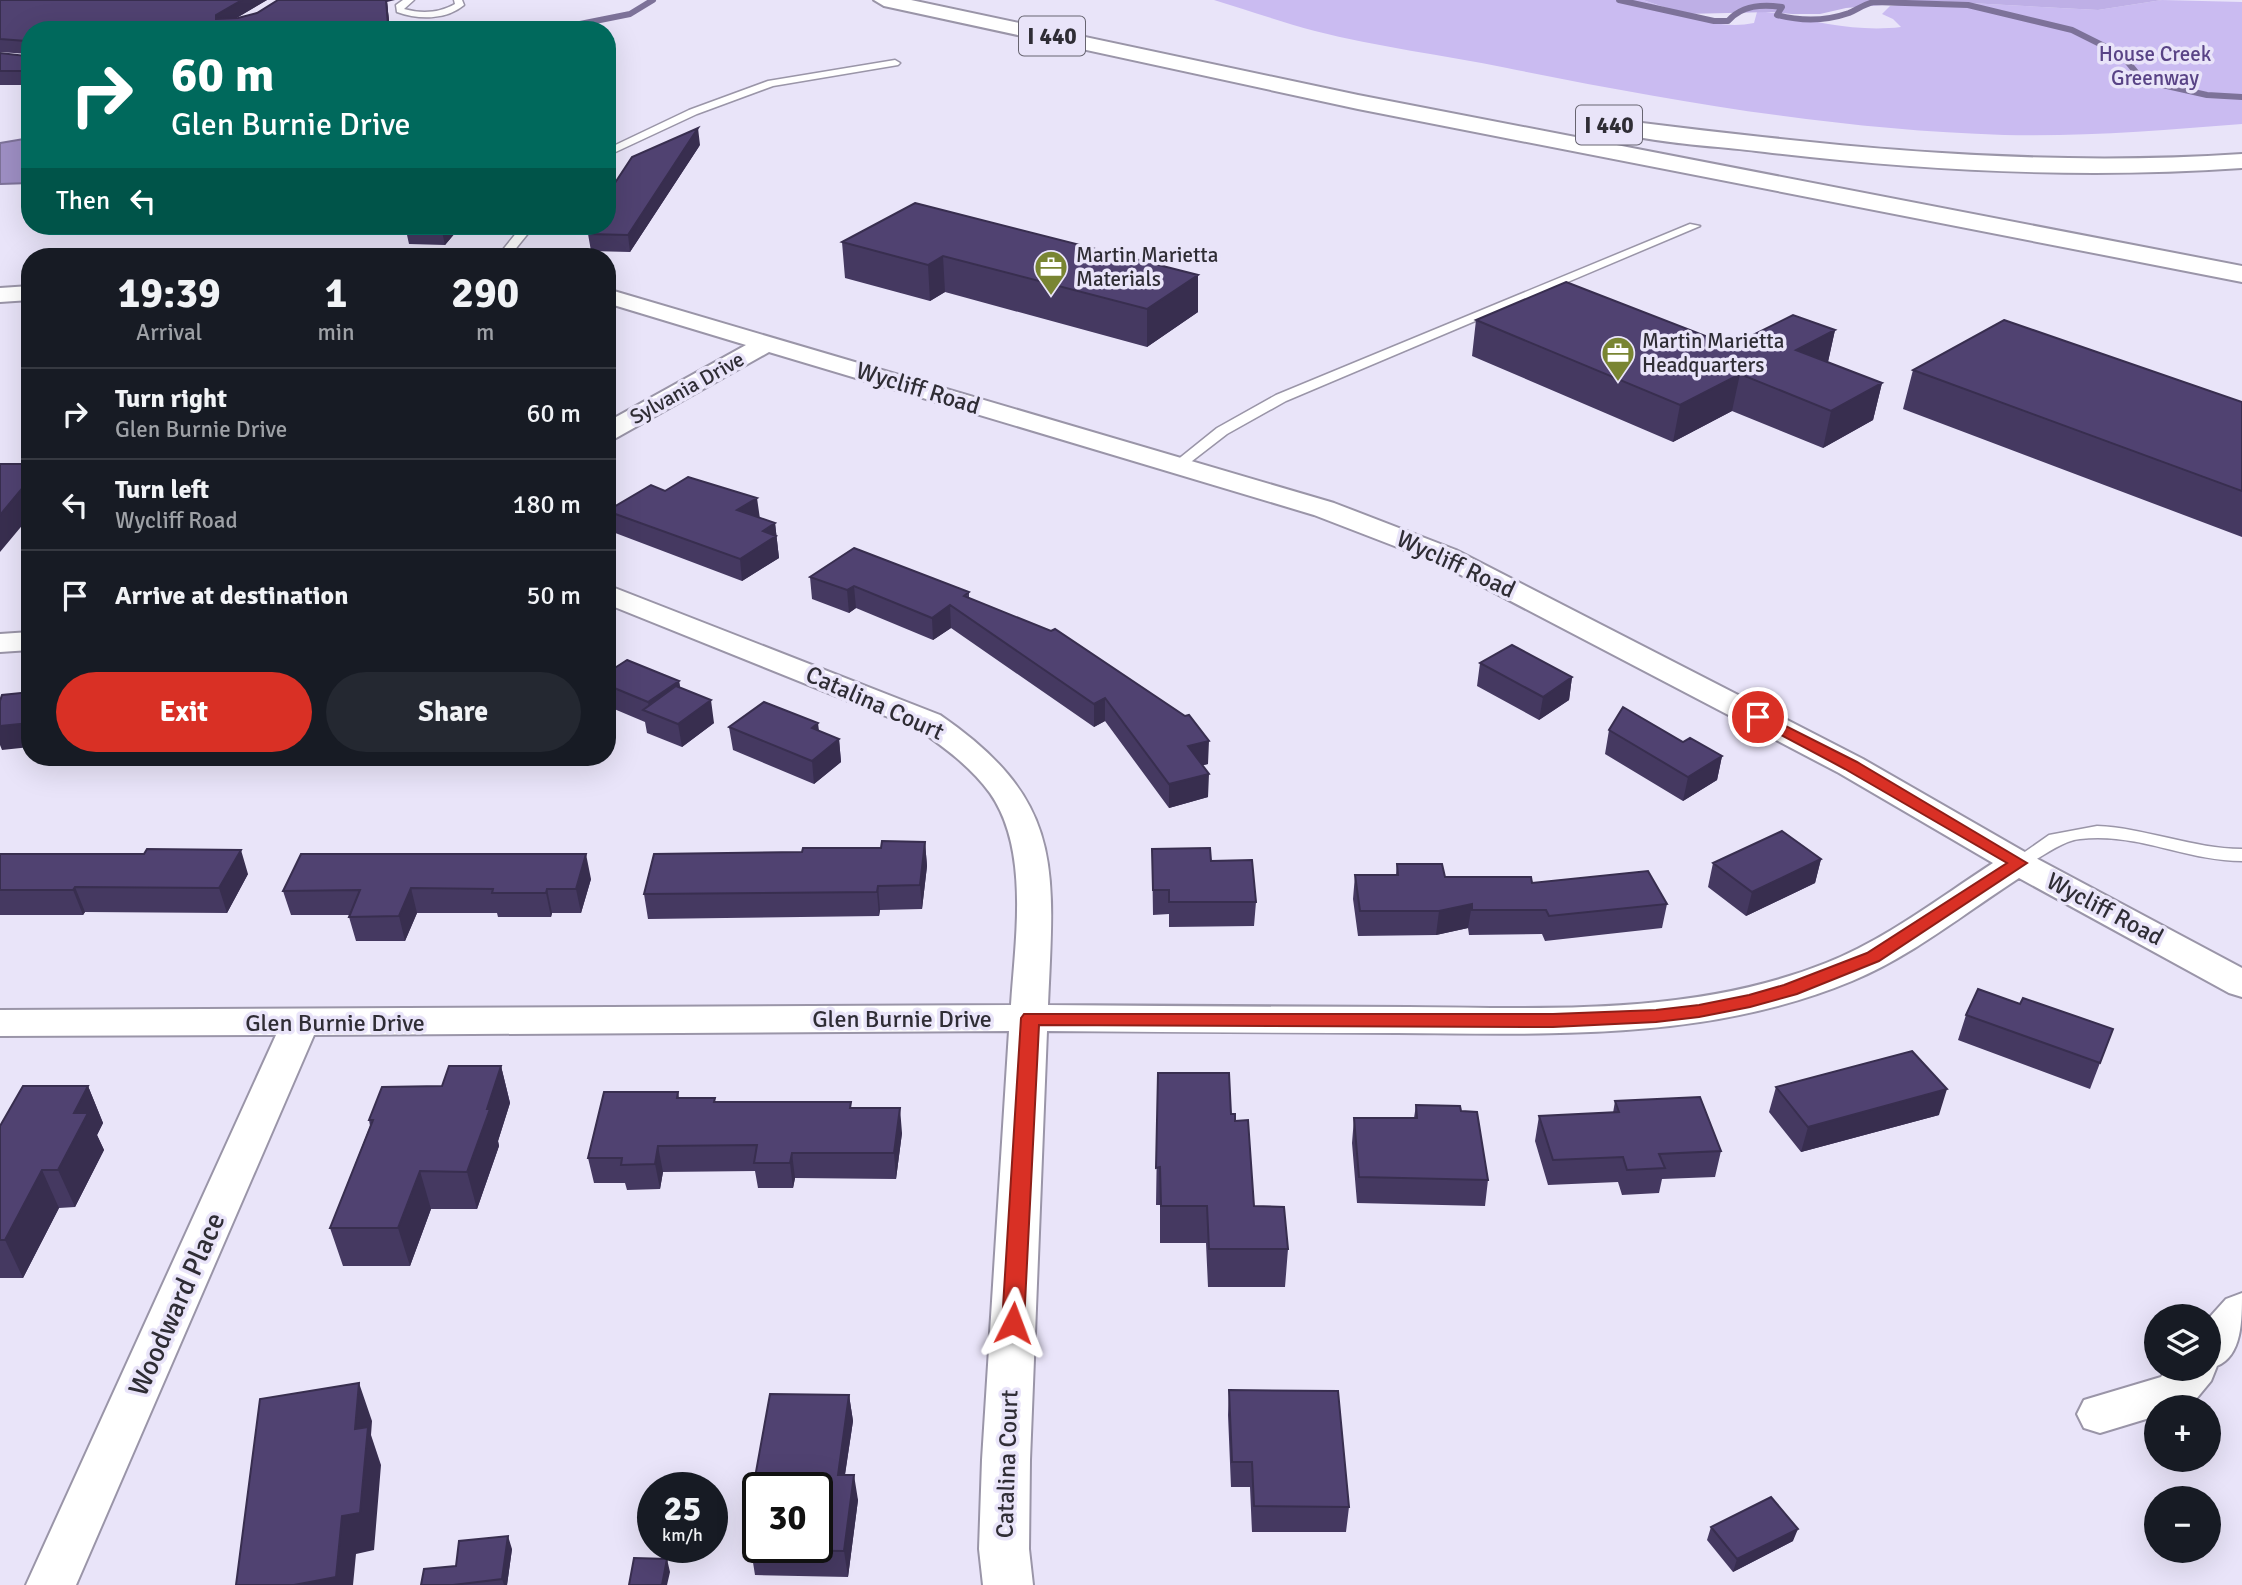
<!DOCTYPE html>
<html lang="en">
<head>
<meta charset="utf-8">
<style>
  :root { --surface:#171b24; --page:#242831; --text:#f1f3f6; --muted:#9ea1a6; --line:#363941; --accent:#d93025 }
  body { margin:0; font-family:Signika,sans-serif; background:var(--page); color:var(--text); height:100vh; display:flex; flex-direction:column; font-size:26px; white-space:nowrap }
  * { box-sizing:border-box; margin:0 }
  p { font-size:23px; color:var(--muted) }
  .icon { flex:none; width:38px; height:38px; fill:none; stroke:currentColor; stroke-width:2; stroke-linecap:round; stroke-linejoin:round }
  .map { position:relative; flex:1; overflow:hidden }
  .panel { position:absolute; left:21px; top:248px; width:595px; height:518px; display:flex; flex-direction:column; background:var(--surface); border-radius:28px; box-shadow:0 7px 28px #0002 }
  .panel>* { flex:none }
  .top-card { position:absolute; left:21px; top:21px; width:595px; height:214px; border-radius:28px; box-shadow:0 7px 28px #0002; background:#00695c; color:#fff; overflow:hidden }
  .tools { position:absolute; left:2144px; top:1304px; display:grid; gap:14px }
  .tools a { display:grid; place-items:center; width:77px; height:77px; border-radius:50%; background:var(--surface); box-shadow:0 7px 28px #0002; font-size:35px }
  .speed { position:absolute; left:637px; top:1472px; display:flex; gap:14px; font-size:35px; font-weight:700; text-align:center }
  .speed>* { display:grid; place-content:center; width:91px; height:91px; border-radius:50%; background:var(--surface); box-shadow:0 7px 28px #0002; line-height:1 }
  .speed small { font-size:18px; font-weight:400 }
  .speed .limit { border:4px solid #111; border-radius:10px; background:#fff; color:#111 }
  .pin { position:absolute; display:grid; place-items:center; width:60px; height:60px; color:#fff; margin:-30px; border:4px solid #fff; border-radius:50%; box-shadow:0 2px 7px #0007 }
  .me { position:absolute; width:77px; margin:-38px; rotate:3deg; stroke-linejoin:round; filter:drop-shadow(0 0 5px #0008) }
  .turn { display:flex; align-items:center; gap:24px; height:147px; padding:0 35px; font-size:32px }
  .turn .icon { width:91px; height:91px; stroke-width:2.5 }
  .turn b { display:block; font-size:49px; line-height:60px }
  .then { display:flex; align-items:center; height:66px; padding:0 35px; background:#0003; gap:14px; font-size:26px }
  .eta { display:flex; justify-content:space-evenly; align-items:center; height:119px; text-align:center }
  .eta b { font-size:42px; font-weight:700; line-height:49px }
  .button { display:flex; gap:14px; margin-top:auto; padding:14px 35px }
  .button a { flex:1; height:80px; border-radius:42px; background:var(--accent); color:#fff; font-size:28px; font-weight:700; line-height:80px; text-align:center }
  .button a+a { background:var(--page); color:var(--text) }
  ul { padding:0; list-style:none }
  li { display:flex; align-items:center; gap:21px; height:91px; padding:0 35px; border-top:2px solid var(--line) }
  li div { flex:1 }
  li b { display:block; font-size:26px }
  li em { font-style:normal }
  .map>svg:first-child { display:block }
  .green { fill:#cabbf1 }
  .forest { fill:#beafe6 }
  .water { fill:#9e8fc4; stroke:#7d7299; stroke-width:2 }
  .lines { fill:none; stroke-linecap:round; stroke-linejoin:round }
  .stream { stroke:#7d7299; stroke-width:6 }
  .lane-casing { stroke:#9a95a8; stroke-width:3 }
  .street-casing { stroke:#9a95a8; stroke-width:4 }
  .highway-casing { stroke:#9a95a8; stroke-width:4 }
  .lane { fill:#fff; fill-rule:evenodd }
  .street { fill:#fff; fill-rule:evenodd }
  .highway { fill:#fff; fill-rule:evenodd }
  .wall { fill:#453961 }
  .shaded-wall { fill:#382e4f }
  .building { fill:#504271; stroke:#382e4f; stroke-width:2 }
  .route { fill:#d93025; stroke:#8d1f18; stroke-width:2 }
  .labels { text-anchor:middle; stroke-width:7; stroke-linejoin:round; paint-order:stroke }
  .far-park-label { font-size:21px; fill:#594386; stroke:#e9e4f9 }
  .far-poi-label { font-size:21px; fill:#2f2d35; stroke:#e9e4f9; text-anchor:start }
  .far-street-label { font-size:21px; fill:#2f2d35; stroke:#e9e4f9 }
  .shield { fill:#e9e4f9; stroke:#676470; stroke-width:2 }
  .shield-label { font-size:23px; font-weight:bold; fill:#2f2d35 }
  .street-label { font-size:24px; fill:#2f2d35; stroke:#e9e4f9 }
  .near-street-label { font-size:28px; fill:#2f2d35; stroke:#e9e4f9 }
</style>
</head>
<body>
<div class="map">
<svg width="2242" height="1585" viewBox="0 0 2242 1585">
  <rect width="100%" height="100%" fill="#e9e4f9"/>
  <path class="green" d="M1214 0H1643C1679 12 1715 31 1754 23L1757 12C1782 11 1803 20 1828 24 1852 28 1877 30 1901 27L1893 19 1882 14 1890 6 1932 1 2098 10 2162 0 2242 2V124C2163 130 2084 137 2004 135 1837 130 1671 101 1507 68 1443 55 1378 47 1315 31 1281 22 1247 10 1214 0Z"/>
  <path class="forest" d="M1643 0H2162L2098 10 1932 1 1846 8 1820 14H1792L1771 12 1684 14Z"/>
  <path class="water" d="M30 138V183L0 184V143Z"/>
  <g class="lines">
    <path class="stream" d="M1619 0 1714 21H1728C1742 5 1762 4 1782 7L1777 15C1800 21 1826 21 1849 13 1858 9 1864 4 1874 2L1968 5 2072 30 2122 55 2139 76 2149 82 2207 95 2242 97
      M550 30 630 14 653 0"/>
    <defs>
      <path id="lane" d="M403 0H414L404 9C422 14 439 13 455 4L454 0H462L464 5C446 20 419 20 397 12L396 5Z
        M895 60 900 63 898 65 773 86 697 114 607 156V149L689 110 768 81Z
        M1690 224 1700 226 1286 401 1227 434 1183 468 1178 469 1171 465 1217 428 1276 395Z
        M522 226H534L509 257H497Z
        M2097 826C2146 828 2194 849 2242 849V861C2187 861 2136 832 2080 839 2056 841 2028 871 2012 867L2009 863 2049 835Z"/>
      <path id="street" d="M30 286V300L0 302V288Z
        M607 289 1334 503 1456 550 1863 759 2030 855 2242 968V997L2229 993 2019 878C1965 913 1912 956 1852 981 1709 1041 1550 1034 1397 1033 1281 1033 1164 1032 1047 1031L1030 1460 1029 1549 1033 1585H983L979 1549 982 1460 1009 1031 314 1035 76 1585H26L276 1035 0 1036V1010L1011 1005C1015 940 1030 850 990 793 971 767 944 747 918 729L607 604V585L940 715C1065 801 1054 868 1048 1005 1168 1006 1288 1007 1408 1007 1547 1008 1694 1016 1826 963 1885 940 1939 898 1993 863L1839 773 1436 562 1314 515 769 352 616 438 607 441V422L746 345 607 303Z
        M30 632V650L0 652V634Z
        M2242 1293C2242 1320 2242 1356 2217 1366L2211 1381 2192 1404 2156 1407V1416L2100 1433 2084 1428 2077 1414 2084 1400 2161 1377 2167 1368H2208V1319L2226 1299Z"/>
      <path id="highway" d="M874 0H911L1358 95 2242 266V282L1358 109 884 6Z
        M1626 121C1835 147 2031 168 2242 154V168C2082 179 1924 171 1765 152 1717 146 1665 144 1618 133L1615 128 1618 123Z"/>
    </defs>
    <use href="#lane" class="lane-casing"/>
    <use href="#street" class="street-casing"/>
    <use href="#highway" class="highway-casing"/>
    <use href="#lane" class="lane"/>
    <use href="#street" class="street"/>
    <use href="#highway" class="highway"/>
  </g>
  <path class="wall" d="M0 0H267L236 18 387 2 390 30H30V85H0V53L26 56 28 54 0 52Z
    M700 145 630 252 591 251 588 234 590 230 589 226H607Z
    M915 203 1198 312 1147 347 945 292 930 301 845 278 842 242Z
    M405 226H461L445 245 409 244Z
    M1476 320 1731 346 1835 330 1828 362 1882 383 1873 420 1823 448 1732 411 1673 442 1472 356Z
    M1913 370 2242 402V537L1903 409Z
    M665 491 759 518 775 523 779 558 742 581 610 531 607 510Z
    M810 577 969 592V598L1208 764 1203 765 1208 797 1169 808 1105 721 1094 727 951 628 933 640 856 608 849 613 812 599Z
    M1480 663 1572 677 1569 700 1539 720 1477 686Z
    M607 673 679 681 680 688 714 723 682 747 647 733 645 722 607 706Z
    M729 727 819 731 839 739 841 762 814 784 733 750Z
    M1609 730 1683 742 1722 756 1717 780 1683 801 1605 754Z
    M925 842 927 866 922 909 880 910 879 916 648 919 644 894 802 852 881 848Z
    M1152 849 1211 861 1256 902 1254 926 1169 927V914L1153 915Z
    M0 854 248 874 227 913 85 912 83 915H0Z
    M1821 859 1815 883 1746 916 1708 887 1713 863Z
    M1397 864 1445 877 1532 883 1667 904 1662 928 1545 941 1542 934 1469 935 1468 928 1436 935 1358 936 1353 899 1355 875H1396Z
    M591 879 581 913H552L551 917H498L497 913H417L405 941H356L349 917V915H291L283 891Z
    M2020 1004 2113 1029 2090 1089 1958 1040 1966 1015Z
    M501 1066 510 1103 498 1141 499 1146 477 1209H431L410 1266H343L330 1228 370 1126 369 1120Z
    M1158 1073 1231 1114 1235 1121 1254 1206 1288 1249 1285 1287H1208L1206 1243H1160V1205H1156Z
    M88 1086 103 1123 97 1135 104 1150 75 1207 59 1208 23 1278H0V1126Z
    M1776 1087 1939 1115 1801 1152 1769 1112Z
    M678 1092 679 1098 716 1102 851 1108 902 1133 896 1179 795 1178 793 1188H758L755 1171 663 1172 660 1189 627 1190 625 1183H594L588 1158Z
    M1615 1101 1721 1151 1715 1177 1662 1179 1659 1193 1622 1195 1618 1182 1548 1185 1535 1141 1539 1116 1613 1113Z
    M1416 1105 1461 1111 1488 1180 1485 1206 1357 1203 1352 1143 1354 1118H1414Z
    M1229 1390 1349 1507 1346 1532H1252L1250 1487H1231L1228 1415Z
    M849 1395 853 1421 845 1475 858 1500 848 1577 755 1575 751 1550 817 1488H758V1505L754 1483Z
    M1711 1527 1793 1541 1733 1572 1707 1540Z
    M512 1549 507 1585H421L456 1566Z"/>
  <path class="shaded-wall" d="M242 0H267L220 28 216 19V15Z
    M383 0H395L387 2 390 30H352L351 28Z
    M321 22 323 30H299Z
    M698 128 700 145 630 252 628 235Z
    M442 226H461L445 245 441 227Z
    M943 256 945 292 930 301 928 265Z
    M1198 275V312L1147 347V309Z
    M1835 330 1827 366 1796 350Z
    M1740 374 1732 411 1673 442 1680 405Z
    M1882 383 1873 420 1823 448 1831 411Z
    M30 479V516L0 552V515Z
    M757 498 760 519 737 510Z
    M775 523 779 558 742 581 740 559 763 531Z
    M854 586 856 608 849 613 847 590Z
    M950 605 951 628 933 640 932 618Z
    M1572 677 1569 700 1539 720 1543 697Z
    M679 681 683 704 650 713 648 702Z
    M1105 698V721L1094 727V704Z
    M711 700 714 723 682 747 678 724Z
    M30 723V747L2 750 0 745V726Z
    M818 723 821 747 812 728Z
    M839 739 841 762 814 784 812 761Z
    M1209 741 1208 764 1187 769 1188 746Z
    M1722 756 1717 780 1683 801 1688 777Z
    M1209 774 1208 797 1169 808V784Z
    M925 842 927 866 922 909 920 885Z
    M241 850 248 874 227 913 219 888Z
    M586 854 591 879 581 913 576 889Z
    M1821 859 1815 883 1746 916 1752 892Z
    M878 886 880 910 879 916 877 892Z
    M75 887 85 912 83 915 73 890Z
    M411 888 417 913 405 941 399 916Z
    M547 889 552 913 551 917 546 893Z
    M1472 904 1468 928 1436 935 1439 911Z
    M501 1066 510 1103 498 1141 499 1146 477 1209 467 1172Z
    M88 1086 103 1123 97 1135 104 1150 75 1207 58 1170 74 1113Z
    M1947 1089 1939 1115 1801 1152 1808 1127Z
    M900 1108 902 1133 896 1179 894 1153Z
    M658 1146 663 1172 660 1189 655 1164Z
    M792 1153 795 1178 793 1188 790 1163Z
    M42 1170 59 1208 23 1278 5 1240Z
    M420 1171 431 1209 410 1266 398 1228Z
    M359 1383 372 1421 371 1435 381 1465 374 1550 356 1554 353 1585H294L342 1516 355 1429Z
    M849 1395 853 1421 841 1500 838 1475Z
    M854 1475 858 1500 848 1577 844 1551Z
    M1798 1529 1793 1541 1733 1572 1737 1559Z
    M508 1536 512 1549 507 1585H504L502 1579Z
    M667 1559 670 1572 667 1585H662Z"/>
  <path class="building" d="M0 0H242L216 15V19L238 18 257 13 278 0H386L388 25 351 28 321 22 299 30H30V71H0V53L26 56 28 54 29 44 26 41 0 39Z
    M698 128 628 235 588 234 593 226H607V195L632 157Z
    M915 203 1198 275 1147 309 943 256 928 265 842 242Z
    M405 226H442L441 227Z
    M1566 282 1731 346 1793 315 1835 330 1796 350 1882 383 1831 411 1740 374 1680 405 1476 320Z
    M2004 320 2242 402V491L1913 370Z
    M0 464H30V479L0 515Z
    M688 477 757 498 737 510 775 523 763 531 776 536 740 559 607 511 651 485 665 491Z
    M854 548 969 592 964 596 1051 631 1055 629 1185 716 1189 715 1209 741 1188 746 1209 774 1169 784 1105 698 1094 704 950 605 932 618 854 586 847 590 810 577Z
    M1512 645 1572 677 1543 697 1480 663Z
    M627 660 679 681 648 702 607 685V673Z
    M676 686 711 700 678 724 643 710Z
    M30 692V723L0 726V701L2 695Z
    M764 702 818 723 812 728 839 739 812 761 729 727Z
    M1623 707 1683 742 1690 738 1722 756 1688 777 1609 730Z
    M1782 831 1821 859 1752 892 1713 863Z
    M882 841 925 842 920 885 878 886 877 892 644 894 654 854 802 852 803 848H881Z
    M1210 848 1211 861 1252 860 1256 902H1169V890H1153L1152 849Z
    M147 849 241 850 219 888 75 887 73 890H0V854H144Z
    M301 854H586L576 889H547L546 893H492L493 889 411 888 399 916 349 917 360 890 283 891Z
    M1397 864H1442L1445 877H1531L1532 883 1648 871 1667 904 1549 916 1546 910H1472V904L1439 911H1360L1355 875H1398Z
    M1978 989 2020 1004 2023 998 2113 1029 2100 1063 1966 1015Z
    M1912 1051 1947 1089 1808 1127 1776 1087Z
    M449 1066H501L487 1109H490L467 1172 420 1171 398 1228H330L373 1120H369L382 1087 442 1086Z
    M1158 1073H1229L1231 1114H1235V1121L1248 1120 1254 1206 1284 1207 1288 1249H1209L1207 1206H1161L1160 1167 1156 1168Z
    M23 1086H88L74 1113H88L58 1170H42L5 1240H0V1126Z
    M604 1092H678L677 1098H715L714 1102H851L850 1108H900L894 1153H792L790 1163H754L757 1145 658 1146 655 1164 621 1165 622 1158H588Z
    M1700 1097 1721 1151 1659 1154 1665 1168 1627 1170 1623 1157 1553 1160 1539 1116 1619 1112 1615 1101Z
    M1416 1105 1460 1106 1461 1111 1477 1112 1488 1180 1359 1177 1354 1118H1417Z
    M359 1383 355 1429 368 1427 360 1513 342 1516 336 1577 294 1585H236L260 1399Z
    M1229 1390 1338 1391 1349 1507 1254 1506 1252 1462H1232Z
    M770 1394 849 1395 838 1475H854L844 1551 751 1550 758 1512V1547H817V1488H762L763 1483H754Z
    M1771 1497 1798 1529 1737 1559 1711 1527Z
    M508 1536 502 1579 453 1585H421L424 1569 456 1566 459 1541Z
    M634 1558 667 1559 662 1585H629Z"/>
  <path class="route" d="M1758 712 1857 762 2027 863 1879 961 1797 994 1750 1007 1699 1017 1656 1022 1553 1027 1039 1025 1024 1323 1021 1329 1013 1332 1006 1329 1002 1323 1021 1018 1024 1014H1553L1656 1010 1699 1005 1749 995 1784 985 1867 953 2007 863 1845 769 1753 720 1751 717 1753 714Z"/>
  <defs>
    <symbol id="office-pin" viewBox="-11 -11 22 30"><path d="M0 17L-7.5 6A9.5 9.5 0 1 1 7.5 6Z" fill="#798532" stroke="#e9e4f9"/><path d="M-6-3h4V-5.5h4V-3h4V5H-6ZM-1-4.5V-3h2v-1.5ZM-6 0V1H6V0Z" fill="#fff"/></symbol>
  </defs>
  <g fill-rule="evenodd">
    <use href="#office-pin" x="1032" y="248" width="38" height="52"/>
    <use href="#office-pin" x="1599" y="334" width="38" height="52"/>
  </g>
  <g class="labels">
    <g class="far-park-label">
      <text x="2155" y="61">House Creek<tspan x="2155" dy="24">Greenway</tspan></text>
    </g>
    <g class="far-poi-label">
      <text x="1076" y="262">Martin Marietta<tspan x="1076" dy="24">Materials</tspan></text>
      <text x="1642" y="348">Martin Marietta<tspan x="1642" dy="24">Headquarters</tspan></text>
    </g>
    <g class="far-street-label">
      <text transform="translate(687 388) rotate(-29)" y="7">Sylvania Drive</text>
    </g>
    <g class="shield">
      <rect x="1019" y="16.5" width="66" height="39" rx="5"/>
      <rect x="1576" y="105.5" width="66" height="39" rx="5"/>
    </g>
    <g class="shield-label">
      <text x="1052" y="44">I 440</text>
      <text x="1609" y="133">I 440</text>
    </g>
    <g class="street-label">
      <text transform="translate(918 388) rotate(17)" y="8">Wycliff Road</text>
      <text transform="translate(1456 564) rotate(25)" y="8">Wycliff Road</text>
      <text transform="translate(875 703) rotate(24)" y="8">Catalina Court</text>
      <text transform="translate(2105 909) rotate(28)" y="8">Wycliff Road</text>
      <text x="902" y="1027">Glen Burnie Drive</text>
      <text x="335" y="1031">Glen Burnie Drive</text>
      <text transform="translate(1007 1464) rotate(-88)" y="8">Catalina Court</text>
    </g>
    <g class="near-street-label">
      <text transform="translate(176 1304) rotate(-66)" y="10">Woodward Place</text>
    </g>
  </g>
</svg>
<div class="tools">
<a><svg class="icon" aria-label="layers" viewBox="0 0 24 24"><path d="M12 4l9 5-9 5-9-5zM3 14l9 5 9-5"/></svg></a>
<a>+</a>
<a>−</a>
</div>
<div class="speed"><div>25<small>km/h</small></div><div class="limit">30</div></div>
<div class="pin" style="left:1758px;top:717px;background:#d93025"><svg class="icon" aria-label="arrive" viewBox="0 0 24 24"><path d="M6 21V4h12l-3 4 3 4H6"/></svg></div>
<svg class="me" style="left:1013px;top:1323px" viewBox="-20 -20 40 40"><path d="M0-17L14 15 0 8-14 15z" fill="#d93025" stroke="#fff" stroke-width="4"/></svg>
<div class="top-card">
<div class="turn"><svg class="icon" aria-label="right" viewBox="0 0 24 24"><path d="M7 20v-9h11M14 6l5 5-5 5"/></svg><div><b>60 m</b>Glen Burnie Drive</div></div>
<div class="then">Then<svg class="icon" aria-label="left" viewBox="0 0 24 24"><path d="M17 20v-9H6M10 6l-5 5 5 5"/></svg></div>
</div>
<section class="panel">
<div class="eta">
<div><b>19:39</b><p>Arrival</p></div>
<div><b>1</b><p>min</p></div>
<div><b>290</b><p>m</p></div>
</div>
<ul>
<li><svg class="icon" aria-label="right" viewBox="0 0 24 24"><path d="M7 20v-9h11M14 6l5 5-5 5"/></svg><div><b>Turn right</b><p>Glen Burnie Drive</p></div><em>60 m</em></li>
<li><svg class="icon" aria-label="left" viewBox="0 0 24 24"><path d="M17 20v-9H6M10 6l-5 5 5 5"/></svg><div><b>Turn left</b><p>Wycliff Road</p></div><em>180 m</em></li>
<li><svg class="icon" aria-label="arrive" viewBox="0 0 24 24"><path d="M6 21V4h12l-3 4 3 4H6"/></svg><div><b>Arrive at destination</b></div><em>50 m</em></li>
</ul>
<div class="button"><a>Exit</a><a>Share</a></div>
</section>
</div>
</body>
</html>
